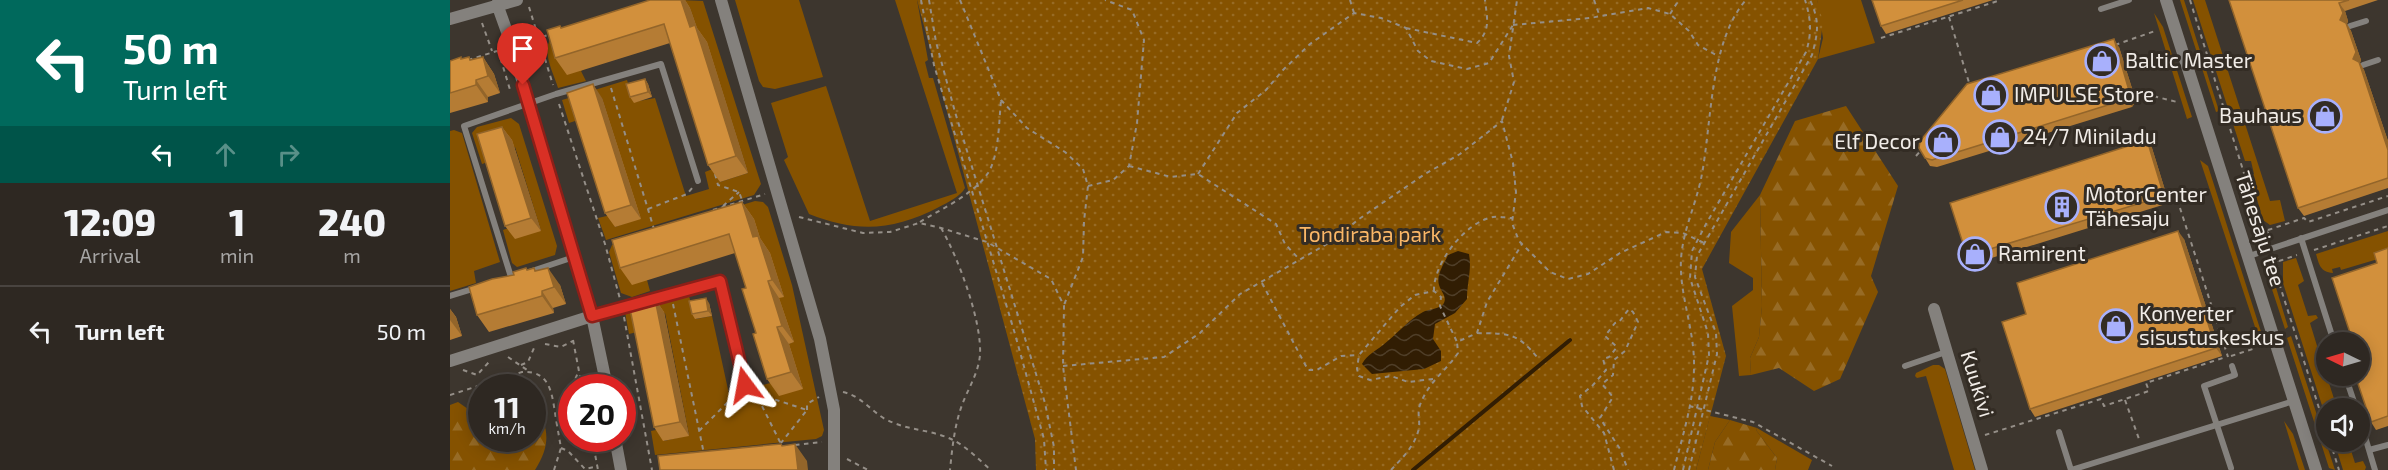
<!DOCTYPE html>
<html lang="en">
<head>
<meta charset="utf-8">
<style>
  :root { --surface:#2e2822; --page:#36302a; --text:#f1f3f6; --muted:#a7a6a5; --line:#494440 }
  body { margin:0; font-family:"Exo 2",sans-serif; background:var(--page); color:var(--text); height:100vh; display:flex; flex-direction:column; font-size:22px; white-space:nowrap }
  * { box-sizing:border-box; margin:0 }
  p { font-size:20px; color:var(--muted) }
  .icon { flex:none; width:33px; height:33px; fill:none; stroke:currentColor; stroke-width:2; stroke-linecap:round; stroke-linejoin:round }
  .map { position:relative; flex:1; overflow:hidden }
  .sheet { display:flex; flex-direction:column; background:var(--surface); width:450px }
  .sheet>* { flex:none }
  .guide { background:#00695c; color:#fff; overflow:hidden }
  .needle { width:39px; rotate:275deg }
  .buttons { position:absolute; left:1866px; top:332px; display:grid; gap:12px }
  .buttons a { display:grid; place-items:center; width:54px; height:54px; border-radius:50%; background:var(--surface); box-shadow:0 3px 15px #0003,0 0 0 2px var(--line); font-size:30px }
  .speed { position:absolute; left:18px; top:374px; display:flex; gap:12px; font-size:30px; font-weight:700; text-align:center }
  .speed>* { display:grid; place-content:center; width:78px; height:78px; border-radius:50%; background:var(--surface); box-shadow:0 3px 15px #0003,0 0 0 2px var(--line); line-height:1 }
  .speed small { font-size:15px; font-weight:400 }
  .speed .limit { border:9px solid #d22; background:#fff; color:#111 }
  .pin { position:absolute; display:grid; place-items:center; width:51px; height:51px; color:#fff; margin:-62px -26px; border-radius:50% 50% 50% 0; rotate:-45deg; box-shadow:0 0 6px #0007 }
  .pin .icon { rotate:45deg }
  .me { position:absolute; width:66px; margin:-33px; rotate:347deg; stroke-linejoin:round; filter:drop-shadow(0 0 4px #0008) }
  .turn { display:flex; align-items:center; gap:21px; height:126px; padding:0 24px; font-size:27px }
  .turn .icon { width:78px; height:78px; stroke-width:2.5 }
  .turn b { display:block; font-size:42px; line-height:51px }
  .lanes { display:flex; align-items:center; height:57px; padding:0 24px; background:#0003; justify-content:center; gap:30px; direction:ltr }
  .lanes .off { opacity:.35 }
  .eta { display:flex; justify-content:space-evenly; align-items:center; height:102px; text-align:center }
  .eta b { font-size:36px; font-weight:800; line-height:42px }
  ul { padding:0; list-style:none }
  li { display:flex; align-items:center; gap:18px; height:90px; padding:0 24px; border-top:2px solid var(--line) }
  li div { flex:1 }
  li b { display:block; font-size:22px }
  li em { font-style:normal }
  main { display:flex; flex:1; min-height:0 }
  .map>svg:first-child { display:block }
  .green { fill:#855200 }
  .forest { fill:url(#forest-firs) }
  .park { fill:url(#park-dots) }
  .water { fill:url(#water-waves) }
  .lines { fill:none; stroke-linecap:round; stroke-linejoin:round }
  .stream { stroke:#311d03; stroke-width:4 }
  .path { stroke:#958f88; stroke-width:2; stroke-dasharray:4.5 4.5; stroke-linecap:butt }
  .service { stroke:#84817d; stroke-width:6 }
  .minor { stroke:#84817d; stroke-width:12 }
  .tertiary { stroke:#84817d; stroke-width:12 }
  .wall { fill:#b57c34 }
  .shaded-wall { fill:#93652a }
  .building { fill:#d2903c; stroke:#93652a; stroke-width:1.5 }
  .route-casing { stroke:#8d1f18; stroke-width:15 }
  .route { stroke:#d93025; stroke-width:10 }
  .labels { text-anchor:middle; stroke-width:6; stroke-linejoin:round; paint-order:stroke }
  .poi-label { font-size:21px; fill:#f1ece7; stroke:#332c24; text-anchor:start }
  .street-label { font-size:21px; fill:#f1ece7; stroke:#332c24 }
  .park-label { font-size:21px; fill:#fbb767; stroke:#332c24 }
</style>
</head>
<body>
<main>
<section class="sheet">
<div class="guide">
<div class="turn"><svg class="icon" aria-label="left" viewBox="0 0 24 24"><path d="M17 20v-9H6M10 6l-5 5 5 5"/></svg><div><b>50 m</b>Turn left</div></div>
<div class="lanes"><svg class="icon" aria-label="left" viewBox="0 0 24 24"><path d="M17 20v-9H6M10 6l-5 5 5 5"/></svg><svg class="icon off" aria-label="ahead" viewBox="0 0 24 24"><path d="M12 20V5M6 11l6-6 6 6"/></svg><svg class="icon off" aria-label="right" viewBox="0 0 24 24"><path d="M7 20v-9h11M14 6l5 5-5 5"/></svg></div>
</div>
<div class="eta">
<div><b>12:09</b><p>Arrival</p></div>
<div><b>1</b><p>min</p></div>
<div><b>240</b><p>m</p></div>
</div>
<ul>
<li><svg class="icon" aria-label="left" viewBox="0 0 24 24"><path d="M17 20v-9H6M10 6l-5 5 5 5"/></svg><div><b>Turn left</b></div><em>50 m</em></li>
</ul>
</section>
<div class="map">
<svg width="1938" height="470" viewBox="0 0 1938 470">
  <defs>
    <pattern id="forest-firs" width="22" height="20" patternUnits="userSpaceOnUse" patternTransform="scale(1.5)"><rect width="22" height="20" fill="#855200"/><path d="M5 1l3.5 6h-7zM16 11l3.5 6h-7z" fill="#976b25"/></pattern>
    <pattern id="park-dots" width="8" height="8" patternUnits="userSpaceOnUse" patternTransform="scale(1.5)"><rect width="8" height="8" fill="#855200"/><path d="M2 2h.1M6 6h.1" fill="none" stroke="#976b25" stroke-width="1.8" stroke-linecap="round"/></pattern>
    <pattern id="water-waves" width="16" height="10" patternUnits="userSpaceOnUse" patternTransform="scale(1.5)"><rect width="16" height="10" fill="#311d03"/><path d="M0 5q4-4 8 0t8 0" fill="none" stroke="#4f3e28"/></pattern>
  </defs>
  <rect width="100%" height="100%" fill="#3d362e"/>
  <path class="green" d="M229 0 253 1 311 184 304 195 156 240 148 218 161 215 165 227 190 218 152 98 131 119 119 123 112 100 177 80 184 102 205 98 236 196 259 189 255 172 265 168 270 182 298 173 257 43 252 44 240 8 131 71 136 81 108 88C104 74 91 51 101 39Z
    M285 0H349L373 77 325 89 313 87 309 81Z
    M445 0H467L478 60 475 62 479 78H483L515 188C511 196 497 203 489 207 443 231 407 233 359 214L334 160 338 157 321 103 376 86 420 221 507 193Z
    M1367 0H1411L1425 43 1368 59 1373 38Z
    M1730 0H1734L1769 111 1766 112Z
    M1743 0H1755L1820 201 1830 200 1835 221 1820 225 1813 220 1800 175 1804 174 1801 161H1795Z
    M1704 13 1713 27 1742 117 1737 119Z
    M61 118 69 124 107 246 105 255 67 267 62 263 53 230 61 227 91 231 65 147 41 161 32 164 22 133 27 127Z
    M4 130 12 133 50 262 24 271 26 283 0 291V131Z
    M1750 160 1758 166 1813 338 1809 339Z
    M1310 195 1312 306 1309 337 1300 358 1301 375 1289 376 1282 306 1303 290V278L1279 263 1281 232Z
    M305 201 313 202 318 207 342 285 374 430 372 436 366 439 205 455 201 431 211 429 214 441 239 435 215 313 191 331 179 334 175 312 238 293 246 319 262 316 279 394 324 382 339 344 343 342 303 219 197 280 200 291 182 297 171 293 159 252 162 245Z
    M1938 231V256L1891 270 1890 267 1882 269 1883 273C1870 272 1869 264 1866 254Z
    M1824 257V281L1838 327 1835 329 1814 265 1815 261Z
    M1846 258 1854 281 1848 285 1858 316 1866 315 1868 318 1860 323 1876 375H1887L1878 380 1887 408H1876V418L1833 283V262Z
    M1841 336 1885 470 1879 468 1837 338Z
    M1483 365H1489L1495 369 1525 470H1504L1476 376 1467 378 1465 376 1466 373Z
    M1260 416 1280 420 1265 442 1258 470H1246Z
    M1834 421 1843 434 1855 470H1849Z
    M1307 428 1362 460 1358 470H1325L1327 458 1306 430Z
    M1884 441H1898L1905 463 1913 461 1916 467 1915 470H1893Z"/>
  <path class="forest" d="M1396 106 1448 186 1421 276 1428 292 1390 379 1364 391 1329 368 1301 375 1300 358 1309 337 1312 306 1310 195 1345 121Z
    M85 398C97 428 103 441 85 470H0V405L8 402 18 409 31 407 32 438H82L83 399Z
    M1280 420 1307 428 1306 430 1327 458 1325 470H1258L1265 442Z"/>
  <path class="park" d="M467 0H1367L1373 22 1368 59 1252 269 1276 356 1246 470H586L585 439Z"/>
  <path class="water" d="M1008 251 1019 254C1022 269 1017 283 1017 299L1005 313 985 324 983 339 991 351V361L974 369 922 374 912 364C918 354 924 352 933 345 946 335 957 321 973 312 978 309 991 309 994 303 997 296 991 292 989 285 986 275 994 264 998 255Z"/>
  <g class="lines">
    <path class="stream" d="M963 470 1120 340"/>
    <path class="path" d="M471 0 484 65 565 334 594 439 596 470
      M479 0 486 42 505 112 595 403 604 447V470
      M510 0 551 100 577 128 615 152 633 169 638 186 634 221 633 257 614 305
      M900 0 904 13
      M1144 0 1149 14
      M1740 0 1807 215 1821 238
      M79 7 103 85
      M1220 14 1227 3 1226 0
      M1499 17 1520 86
      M32 23 42 51
      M1063 25 1140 18 1198 8 1220 14 1239 31 1248 45 1268 56
      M956 28 1027 43C1041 30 1037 18 1035 0
      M1431 38 1551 0
      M75 42 98 35
      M1665 45 1705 31
      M48 50 61 93
      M18 60 47 51
      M161 88 204 229
      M1695 94 1727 102
      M109 104 155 244 170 299
      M1052 120 1064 82 1059 56 1067 0
      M1466 156 1472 149
      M679 166 721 177 748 174 826 224 835 244 849 259
      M265 174 268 185 289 192 292 200
      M748 174 787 113 816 90 833 70 860 44 904 13 931 18 956 28 968 51 981 61 1017 69 1039 63 1063 25
      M638 186 663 180 679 166 687 123 694 40 682 10 655 0
      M273 206 289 192
      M1730 208 1778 357
      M198 209 237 194 243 187
      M263 210 315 194
      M349 217 413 233 440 232 469 223 491 228 537 242 601 279 614 306 613 366 626 470
      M470 222C491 209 523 195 538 173 549 156 549 121 551 100
      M491 228C508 257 532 321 530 355 528 376 516 391 510 411 504 430 502 450 500 470
      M1818 230 1854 218 1858 222 1938 196
      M1864 250 1938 226
      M1828 257 1827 275 1830 286 1876 430
      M1829 261 1847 255
      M812 283 858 370H867L891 356 909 355
      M984 291C983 264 1015 222 1043 217 1048 216 1056 218 1062 218
      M223 304 254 454
      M174 317 202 470
      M1027 333C1060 334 1066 332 1088 358
      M123 340 132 387
      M95 344 111 347 123 341
      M1805 345 1813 342
      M1781 356 1806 348
      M58 357 80 372
      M71 365 78 362 84 348
      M613 366 714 357 750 333 790 294 882 241 909 219 975 174 1010 154 1052 121 1063 163 1066 192 1062 223 1069 241 1100 272 1118 279 1138 274 1170 253 1216 232 1233 233 1254 243
      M13 370 27 375 39 362
      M983 379 958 382 941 376 920 380 909 376 907 369 909 355 950 307 965 295 984 291 991 297 990 306 1007 342 1027 333 1037 302 1072 244
      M122 387 129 370
      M304 390 332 446
      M393 392C411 396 420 410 435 419 458 431 479 429 501 439 515 445 529 460 541 470
      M308 394 357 410 331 443
      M0 395 72 372C104 370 102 400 107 425
      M1675 400 1689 439
      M1239 406 1303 422 1382 466
      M357 410V404L369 397
      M249 431 288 392
      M1535 435 1651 399 1654 406 1699 391 1696 383 1776 357
      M142 438 148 470
      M1880 441 1889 470
      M345 445 372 442
      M111 448 118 451 135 469 148 466
      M397 459 418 470
      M104 470 111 448 107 425 122 388
      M941 470C953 457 965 446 969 428 970 420 967 412 970 405 979 381 995 372 1008 353L1007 342
      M1164 470 1154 433 1132 406 1130 396 1143 385 1156 370 1153 359 1159 357 1167 347 1155 336 1165 323 1169 322 1179 309 1183 312 1188 322 1175 351 1164 360 1163 375 1152 384 1163 397 1150 418 1170 449 1178 470
      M1224 470C1232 437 1244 402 1244 367 1245 330 1229 295 1231 259 1233 230 1245 207 1251 179 1262 125 1259 42 1296 0
      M1233 470 1259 355 1258 333 1240 278 1242 251 1256 224 1356 52C1362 33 1361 19 1355 0
      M1239 470 1267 354 1266 333 1245 277 1247 256 1362 55C1368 33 1370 21 1360 0"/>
    <path class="service" d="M1651 9 1679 0
      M1900 26 1916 21
      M1913 65 1928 60
      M1851 238 1884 342
      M1799 256 1938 210
      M79 272 124 257
      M61 277 14 126 106 94 211 64 248 181
      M0 296 26 288
      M142 316 270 281 295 385
      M1455 366 1496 352
      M1895 375 1906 408
      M1910 420 1925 470
      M1609 432 1621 470
      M1919 450 1938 445
      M1781 468 1754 386 1785 375 1782 366
      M1621 470 1844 401"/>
    <path class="minor" d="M271 0 370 339 384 410V470
      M47 4 62 46 142 316 157 387
      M0 19 67 0
      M1484 309 1532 470
      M0 361 142 316
      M165 438 171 470"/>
    <path class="tertiary" d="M1716 0 1866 470"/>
  </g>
  <path class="wall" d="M200 0H235L240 8 247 28 257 42 298 173 270 182 258 165 220 43 117 75 105 58 110 26 111 28Z
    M1422 0H1543L1436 34 1431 26Z
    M1779 0H1928L1895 11 1898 21 1897 24 1901 31 1911 60 1910 63 1914 70 1938 141V188L1854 216 1848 208Z
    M1669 47 1686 101 1682 107 1487 167 1480 166 1469 148Z
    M19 57 21 60 33 57 44 74 50 93 38 97V102L0 113V61Z
    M195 79 198 84 202 97 184 103 180 97Z
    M152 98 191 219 165 227 155 213Z
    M52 127 62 140 91 231 65 239 55 226Z
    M1697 140 1702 148 1719 203 1522 264 1517 256Z
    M292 202 304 219 310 238 320 253 334 297 329 298 344 342 339 344 353 389 329 396 317 379 296 288 285 253 182 285 170 268Z
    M1734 239 1772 356 1585 417 1580 409 1576 314Z
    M1938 248V426L1926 430 1921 422 1910 365 1927 263Z
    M84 268 87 271 110 285 116 304 103 308 104 313 39 332 27 315 64 275Z
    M205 299 214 312 239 436 213 441 204 427Z
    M259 303 262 316 245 319 242 314Z
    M0 309 6 317 12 336 0 340Z"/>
  <path class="shaded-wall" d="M231 0H235L240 8 247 28 257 42 298 173 286 156 240 27Z
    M1889 3 1895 11 1898 21 1897 24 1901 31 1911 60 1910 63 1914 70 1938 141V150L1903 59 1890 20Z
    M1664 39 1669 47 1686 101 1682 107 1677 99Z
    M33 57 44 74 50 93 38 76Z
    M195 79 198 84 202 97 198 92Z
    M26 80 38 97V102L26 85Z
    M143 84 152 98 191 219 181 205Z
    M52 127 62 140 91 231 81 218Z
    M1697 140 1702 148 1719 203 1714 196Z
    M292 202 304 219 310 238 320 253 334 297 322 280 303 237Z
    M1728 231 1734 239 1772 356 1766 348Z
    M98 268 110 285 116 304 104 287Z
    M318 281 329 298 344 342 332 326Z
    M92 291 103 308 104 313 92 296Z
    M256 298 259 303 262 316 258 311Z
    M205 299 214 312 239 436 230 422Z
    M0 309 6 317 12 336 0 320Z
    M327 327 339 344 353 389 341 372Z
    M345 444 357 461 358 470H348Z"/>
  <path class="building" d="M200 0H231L240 27 245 25 286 156 258 165 214 24 105 58 97 30 110 26 111 28Z
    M1422 0H1513L1431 26Z
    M1779 0H1899L1889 3 1893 13 1890 20 1896 23 1906 52 1903 59 1909 62 1938 150V178L1848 208Z
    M1664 39 1680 94 1677 99 1482 160 1475 158 1469 148 1470 141 1517 84Z
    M11 57V59L19 57 20 60 33 57 38 76 26 80V85L0 93V61Z
    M195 79 198 92 180 97 176 84Z
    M143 84 181 205 155 213 117 93Z
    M52 127 81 218 55 226 27 134Z
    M1697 140 1714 196 1517 256 1500 203Z
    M292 202 303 237 308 236 322 280 318 281 332 326 327 327 341 372 317 379 303 334 306 333 292 289 296 288 279 234 170 268 162 240Z
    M1728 231 1766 348 1580 409 1552 322 1576 314 1567 283Z
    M1938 248V416L1921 422 1905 375H1910V342H1903L1882 278 1927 263 1924 253Z
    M76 268 77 270 84 268 85 271 98 268 104 287 92 291V296L27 315 19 287 42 279 64 275 63 272Z
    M256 298 258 311 242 314 239 301Z
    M205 299 230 422 204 427 179 304Z
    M331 444 332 446 345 444 348 470H210L208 456Z"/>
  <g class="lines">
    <defs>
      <path id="route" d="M73 85 142 316 270 281 295 385"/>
    </defs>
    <use href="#route" class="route-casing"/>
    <use href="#route" class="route"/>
  </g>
  <defs>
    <symbol id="shop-ring" viewBox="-11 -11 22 22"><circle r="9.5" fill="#332c24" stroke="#a8b0fc" stroke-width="1.5"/><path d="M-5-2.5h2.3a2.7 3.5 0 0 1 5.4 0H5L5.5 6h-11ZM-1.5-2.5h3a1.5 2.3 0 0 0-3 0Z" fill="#a8b0fc"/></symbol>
    <symbol id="building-ring" viewBox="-11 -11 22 22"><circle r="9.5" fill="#332c24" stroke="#a8b0fc" stroke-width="1.5"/><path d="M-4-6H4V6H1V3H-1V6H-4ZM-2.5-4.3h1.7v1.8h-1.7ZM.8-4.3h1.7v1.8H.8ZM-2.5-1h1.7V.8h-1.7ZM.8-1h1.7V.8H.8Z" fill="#a8b0fc"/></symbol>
  </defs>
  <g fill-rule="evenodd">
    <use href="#shop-ring" x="1633" y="42" width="38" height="38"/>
    <use href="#shop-ring" x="1522" y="76" width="38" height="38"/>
    <use href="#shop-ring" x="1856" y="97" width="38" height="38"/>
    <use href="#shop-ring" x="1531" y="118" width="38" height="38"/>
    <use href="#shop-ring" x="1474" y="123" width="38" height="38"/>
    <use href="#building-ring" x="1593" y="188" width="38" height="38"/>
    <use href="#shop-ring" x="1506" y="235" width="38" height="38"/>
    <use href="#shop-ring" x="1647" y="307" width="38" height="38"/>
  </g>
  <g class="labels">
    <g class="poi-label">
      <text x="1675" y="68">Baltic Master</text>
      <text x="1564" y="102">IMPULSE Store</text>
      <text x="1852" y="123" text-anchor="end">Bauhaus</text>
      <text x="1573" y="144">24/7 Miniladu</text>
      <text x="1470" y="149" text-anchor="end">Elf Decor</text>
      <text x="1635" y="202">MotorCenter<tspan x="1635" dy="24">Tähesaju</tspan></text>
      <text x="1548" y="261">Ramirent</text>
      <text x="1689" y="321">Konverter<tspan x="1689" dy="24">sisustuskeskus</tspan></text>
    </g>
    <g class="street-label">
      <text transform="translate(1810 229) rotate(72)" y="7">Tähesaju tee</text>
      <text transform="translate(1527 384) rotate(73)" y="7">Kuukivi</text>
    </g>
    <g class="park-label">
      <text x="920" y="242">Tondiraba park</text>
    </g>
  </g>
</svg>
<div class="buttons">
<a><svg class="needle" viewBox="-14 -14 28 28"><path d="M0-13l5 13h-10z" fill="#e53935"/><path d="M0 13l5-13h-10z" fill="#a7a6a5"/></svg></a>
<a><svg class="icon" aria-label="sound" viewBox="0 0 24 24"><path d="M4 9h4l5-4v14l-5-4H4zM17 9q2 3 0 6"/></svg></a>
</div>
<div class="speed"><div>11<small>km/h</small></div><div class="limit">20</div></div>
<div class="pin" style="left:73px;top:85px;background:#d93025"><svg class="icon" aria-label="arrive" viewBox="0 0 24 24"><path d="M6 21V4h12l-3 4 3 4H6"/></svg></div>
<svg class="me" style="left:295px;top:385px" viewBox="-20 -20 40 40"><path d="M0-17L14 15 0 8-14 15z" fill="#d93025" stroke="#fff" stroke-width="4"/></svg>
</div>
</main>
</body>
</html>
